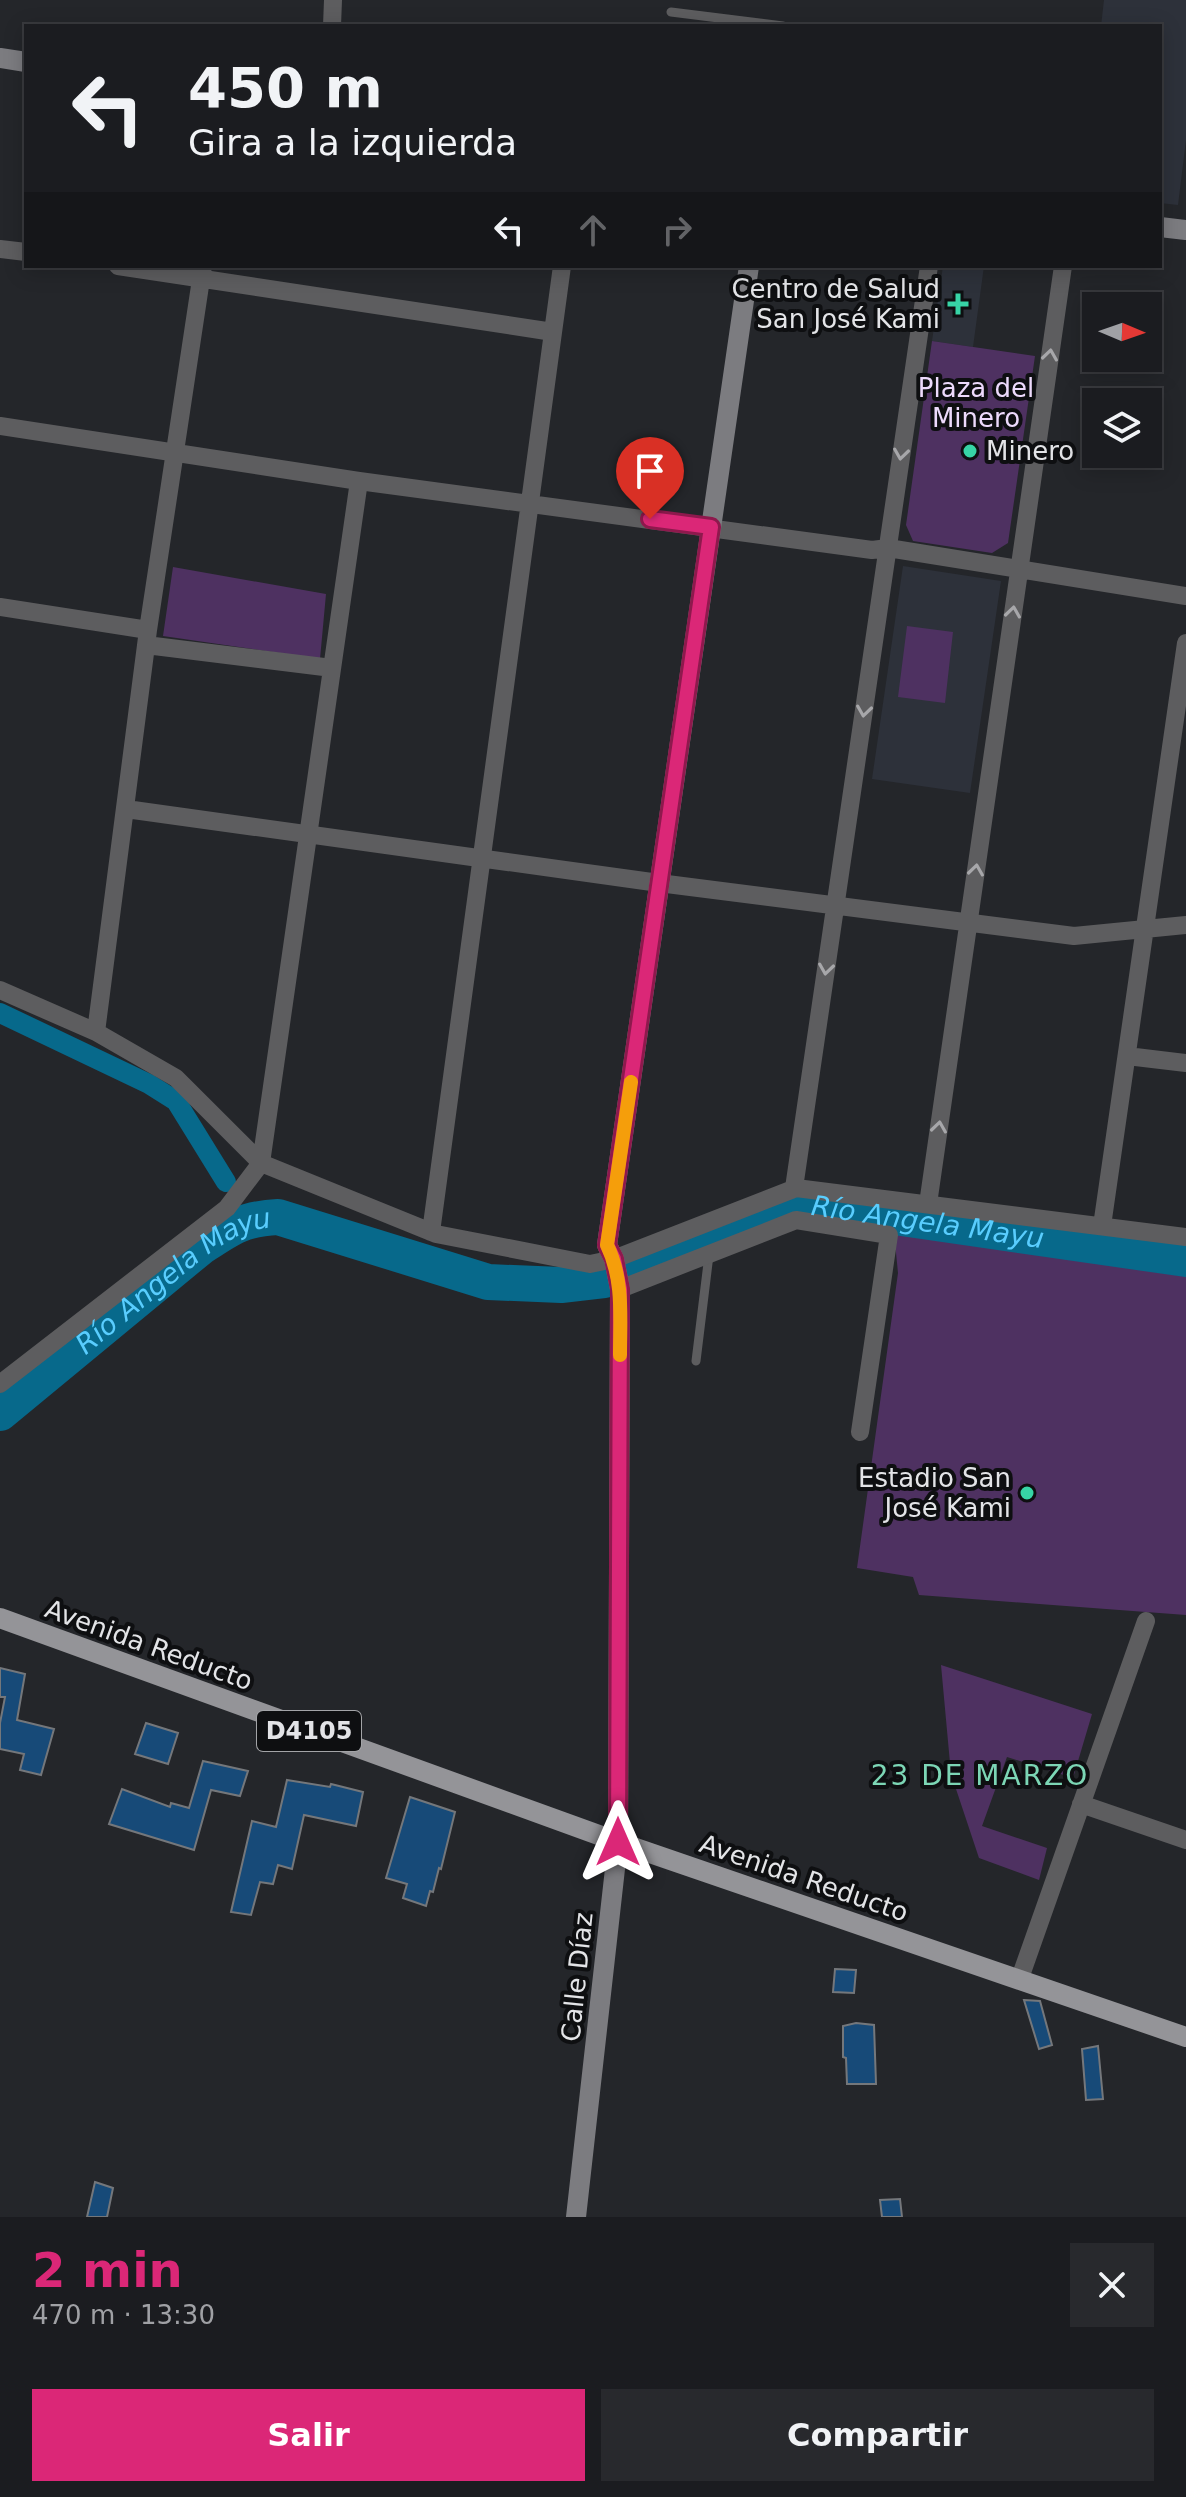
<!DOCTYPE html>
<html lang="es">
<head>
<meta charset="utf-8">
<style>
  :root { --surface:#1b1c20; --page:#28292d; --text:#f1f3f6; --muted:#a0a1a5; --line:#393a3e; --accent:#db2777 }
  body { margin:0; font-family:"DejaVu Sans",sans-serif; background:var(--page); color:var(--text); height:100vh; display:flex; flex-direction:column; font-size:30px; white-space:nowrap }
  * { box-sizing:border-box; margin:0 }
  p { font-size:26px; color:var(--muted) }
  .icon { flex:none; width:44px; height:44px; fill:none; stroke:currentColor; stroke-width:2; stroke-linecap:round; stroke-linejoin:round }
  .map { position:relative; height:2217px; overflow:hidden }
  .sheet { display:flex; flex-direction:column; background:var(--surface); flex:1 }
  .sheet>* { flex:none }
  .guide { position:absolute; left:24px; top:24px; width:1138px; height:244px; border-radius:0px; box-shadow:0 4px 20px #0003,0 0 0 2px var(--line); background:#1b1c20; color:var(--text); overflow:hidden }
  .needle { width:52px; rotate:92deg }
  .fabs { position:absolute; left:1082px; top:292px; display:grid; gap:16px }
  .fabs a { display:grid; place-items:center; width:80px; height:80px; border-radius:0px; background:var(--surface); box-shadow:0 4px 20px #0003,0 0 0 2px var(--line); font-size:40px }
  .pin { position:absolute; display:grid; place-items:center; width:68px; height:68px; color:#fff; margin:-82px -34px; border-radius:50% 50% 50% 0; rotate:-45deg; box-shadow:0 0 8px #0007 }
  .pin .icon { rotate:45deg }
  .me { position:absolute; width:88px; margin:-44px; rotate:0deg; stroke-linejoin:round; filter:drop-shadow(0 0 6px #0008) }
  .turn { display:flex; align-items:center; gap:28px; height:168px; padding:0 32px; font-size:36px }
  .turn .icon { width:104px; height:104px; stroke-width:2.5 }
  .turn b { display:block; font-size:56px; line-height:68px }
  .lanes { display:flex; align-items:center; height:76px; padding:0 32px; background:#0003; justify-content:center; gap:40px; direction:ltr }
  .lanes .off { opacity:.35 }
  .round { display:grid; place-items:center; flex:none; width:84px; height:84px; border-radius:0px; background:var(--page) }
  .overview { display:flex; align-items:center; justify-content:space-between; height:136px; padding:0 32px }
  h1 { font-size:48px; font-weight:600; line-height:60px; color:var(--accent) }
  .cta { display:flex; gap:16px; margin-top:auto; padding:16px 32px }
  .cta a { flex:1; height:92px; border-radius:0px; background:var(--accent); color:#fff; font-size:32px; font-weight:600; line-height:92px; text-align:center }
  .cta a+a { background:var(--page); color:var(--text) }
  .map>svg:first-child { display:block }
  .built { fill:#2d313a }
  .green { fill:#4e3161 }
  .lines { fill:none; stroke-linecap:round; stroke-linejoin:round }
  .canal { stroke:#07698b; stroke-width:20 }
  .river { stroke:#07698b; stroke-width:36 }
  .building { fill:#174a78; stroke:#74777b; stroke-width:2 }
  .lane { stroke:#5d5d5f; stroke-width:9 }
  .street { stroke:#5d5d5f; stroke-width:18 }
  .secondary { stroke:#7c7c80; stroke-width:20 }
  .primary { stroke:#949498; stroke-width:20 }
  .oneway { stroke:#a7a7aa }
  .route-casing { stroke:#8e194d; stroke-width:20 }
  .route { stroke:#db2777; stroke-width:14 }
  .slow { stroke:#f59e0b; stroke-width:14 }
  .poi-dot { fill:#37d4a6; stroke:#0e0f11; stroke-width:3 }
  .labels { text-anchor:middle; stroke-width:8; stroke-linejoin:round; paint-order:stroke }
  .shield { fill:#0e0f11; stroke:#a3a4a7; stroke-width:2 }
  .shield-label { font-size:24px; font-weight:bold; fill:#e3e4e7 }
  .poi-label { font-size:26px; fill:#e3e4e7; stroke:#0e0f11; text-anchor:end }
  .park-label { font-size:26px; fill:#eddafc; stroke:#0e0f11 }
  .street-label { font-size:26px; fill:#e3e4e7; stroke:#0e0f11 }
  .water-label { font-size:28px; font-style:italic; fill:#59cdfe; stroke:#0e0f11 }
  .neighbourhood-label { font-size:28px; letter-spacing:2px; fill:#7cd6b5; stroke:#0e0f11 }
</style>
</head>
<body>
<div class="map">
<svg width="1186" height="2217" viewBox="0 0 1186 2217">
  <rect width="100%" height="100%" fill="#24262a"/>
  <path class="built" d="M1104 0H1186V140L1178 205 1160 203V26H1101Z
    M943 266H984L973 347 932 341Z
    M903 566 1001 581 970 793 872 779Z"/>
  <path class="green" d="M932 341 1035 356 1008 543 992 553 913 541 906 525Z
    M173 567 326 594 320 659 163 636Z
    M907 626 953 632 945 703 898 697Z
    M877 1204 1186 1246V1615L919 1595 913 1577 857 1568 898 1273 894 1232 876 1222Z
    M941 1665 1092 1714 1073 1778 1007 1757 982 1826 1047 1848 1039 1880 979 1858 951 1774Z"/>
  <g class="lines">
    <path class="canal" d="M0 1013 149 1084 176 1101 226 1182"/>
    <g class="river">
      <path id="s1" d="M634 1269 798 1203 1186 1259"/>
      <path id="s2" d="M0 1413 200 1248C230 1228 241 1219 278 1217L488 1282 561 1285 604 1280"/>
    </g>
  </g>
  <path class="building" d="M0 1668 25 1674 17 1720 54 1729 41 1775 20 1770 24 1754 0 1749V1723L5 1697H0Z
    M146 1723 178 1733 168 1764 135 1754Z
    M203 1761 248 1771 240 1796 211 1790 194 1850 109 1824 122 1789 170 1807 171 1803 189 1808Z
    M287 1780 330 1787 331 1784 363 1792 356 1826 304 1815 292 1869 278 1865 273 1884 260 1882 251 1915 231 1912 252 1821 276 1827Z
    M410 1797 455 1812 441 1869 439 1868 433 1892 430 1891 426 1906 403 1898 407 1884 386 1878Z
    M835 1969 856 1970 854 1993 833 1992Z
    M1024 2000 1040 2001 1052 2045 1039 2049Z
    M856 2023 874 2025 876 2084H847L846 2058 843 2057V2026Z
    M1098 2046 1103 2099 1086 2100 1082 2049Z
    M95 2182 113 2188 107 2217H87Z
    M900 2199 902 2217H882L880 2200Z"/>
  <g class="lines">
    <path class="lane" d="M671 12 783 26
      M696 1361 709 1255"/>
    <path class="street" d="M332 26 333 0
      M0 249 26 252
      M118 266 553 332
      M0 426 359 481 872 550 888 548 1186 596
      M0 607 148 630
      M146 645 332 668
      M126 809 659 883 1074 936 1186 925
      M0 990 96 1032 176 1078 261 1163 436 1234 590 1264 614 1259 796 1188 1186 1237
      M96 1032 148 630 203 266
      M1127 1056 1186 1063
      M794 1188 929 266
      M928 1204 1063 266
      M1102 1226 1186 643
      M431 1232 562 266
      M620 1289 796 1220 889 1235 860 1432
      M0 1384 227 1208 261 1163 359 481
      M1081 1804 1186 1840
      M1020 1978 1146 1621"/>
    <path class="secondary" d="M0 58 26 62
      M1160 227 1186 230
      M576 2217 618 1842 620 1289 614 1259 607 1245 749 266"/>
    <path class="primary" d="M0 1618 618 1842 1186 2037"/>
  </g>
  <defs><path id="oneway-chevron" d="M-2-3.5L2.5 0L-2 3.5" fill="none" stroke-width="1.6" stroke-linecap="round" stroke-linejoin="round" transform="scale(2)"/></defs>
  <g class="oneway">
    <use href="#oneway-chevron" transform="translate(1050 355) rotate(-82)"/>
    <use href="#oneway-chevron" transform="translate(901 454) rotate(98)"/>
    <use href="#oneway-chevron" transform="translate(1013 612) rotate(-82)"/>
    <use href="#oneway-chevron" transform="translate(864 711) rotate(98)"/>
    <use href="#oneway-chevron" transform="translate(976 870) rotate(-82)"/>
    <use href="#oneway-chevron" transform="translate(826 969) rotate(98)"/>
    <use href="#oneway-chevron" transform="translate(939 1127) rotate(-82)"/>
  </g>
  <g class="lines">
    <defs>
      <path id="route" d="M618 1842 620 1289 614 1259 607 1245 711 527 650 519"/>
    </defs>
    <use href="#route" class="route-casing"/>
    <use href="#route" class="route"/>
    <path class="slow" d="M620 1355C620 1317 624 1280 607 1245L631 1082"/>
  </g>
  <g class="poi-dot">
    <path d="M954 292h8v8h8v8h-8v8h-8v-8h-8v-8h8z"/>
    <circle cx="970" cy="451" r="8"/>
    <circle cx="1027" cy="1493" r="8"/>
  </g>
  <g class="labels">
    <rect class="shield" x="257" y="1711" width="104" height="40" rx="6"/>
    <g class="shield-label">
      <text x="309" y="1739">D4105</text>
    </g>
    <g class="poi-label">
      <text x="940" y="298">Centro de Salud<tspan x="940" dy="30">San José Kami</tspan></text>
      <text x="986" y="460" text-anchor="start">Minero</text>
      <text x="1011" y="1487">Estadio San<tspan x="1011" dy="30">José Kami</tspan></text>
    </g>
    <g class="park-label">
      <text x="976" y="397">Plaza del<tspan x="976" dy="30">Minero</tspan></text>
    </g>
    <g class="street-label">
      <text transform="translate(149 1645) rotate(20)" y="9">Avenida Reducto</text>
      <text transform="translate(804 1878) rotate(19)" y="9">Avenida Reducto</text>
      <text transform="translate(577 1977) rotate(-84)" y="9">Calle Díaz</text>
    </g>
    <g class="water-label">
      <text dy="10" stroke="none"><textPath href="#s1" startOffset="308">Río Angela Mayu</textPath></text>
      <text dy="10" stroke="none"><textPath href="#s2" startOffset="220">Río Angela Mayu</textPath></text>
    </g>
    <g class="neighbourhood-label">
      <text x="980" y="1785">23 DE MARZO</text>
    </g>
  </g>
</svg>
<div class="fabs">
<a><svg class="needle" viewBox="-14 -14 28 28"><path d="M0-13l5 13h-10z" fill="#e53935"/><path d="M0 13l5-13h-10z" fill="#a0a1a5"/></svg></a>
<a><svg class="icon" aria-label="layers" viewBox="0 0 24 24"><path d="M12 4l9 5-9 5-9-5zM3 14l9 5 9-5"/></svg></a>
</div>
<div class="pin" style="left:650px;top:519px;background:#d93025"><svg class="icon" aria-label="arrive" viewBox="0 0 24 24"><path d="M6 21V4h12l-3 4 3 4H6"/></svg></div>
<svg class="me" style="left:618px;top:1842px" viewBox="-20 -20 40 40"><path d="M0-17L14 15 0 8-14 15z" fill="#db2777" stroke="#fff" stroke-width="4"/></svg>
<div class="guide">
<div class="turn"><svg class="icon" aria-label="left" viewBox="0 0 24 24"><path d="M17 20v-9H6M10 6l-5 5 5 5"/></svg><div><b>450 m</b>Gira a la izquierda</div></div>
<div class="lanes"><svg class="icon" aria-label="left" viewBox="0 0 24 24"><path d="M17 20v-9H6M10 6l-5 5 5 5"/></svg><svg class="icon off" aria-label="ahead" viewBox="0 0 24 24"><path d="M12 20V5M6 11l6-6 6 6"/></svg><svg class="icon off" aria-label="right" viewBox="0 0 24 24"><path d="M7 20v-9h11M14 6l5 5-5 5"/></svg></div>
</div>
</div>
<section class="sheet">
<div class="overview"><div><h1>2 min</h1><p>470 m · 13:30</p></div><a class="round"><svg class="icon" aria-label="close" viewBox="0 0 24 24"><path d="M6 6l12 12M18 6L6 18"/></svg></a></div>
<div class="cta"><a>Salir</a><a>Compartir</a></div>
</section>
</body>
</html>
